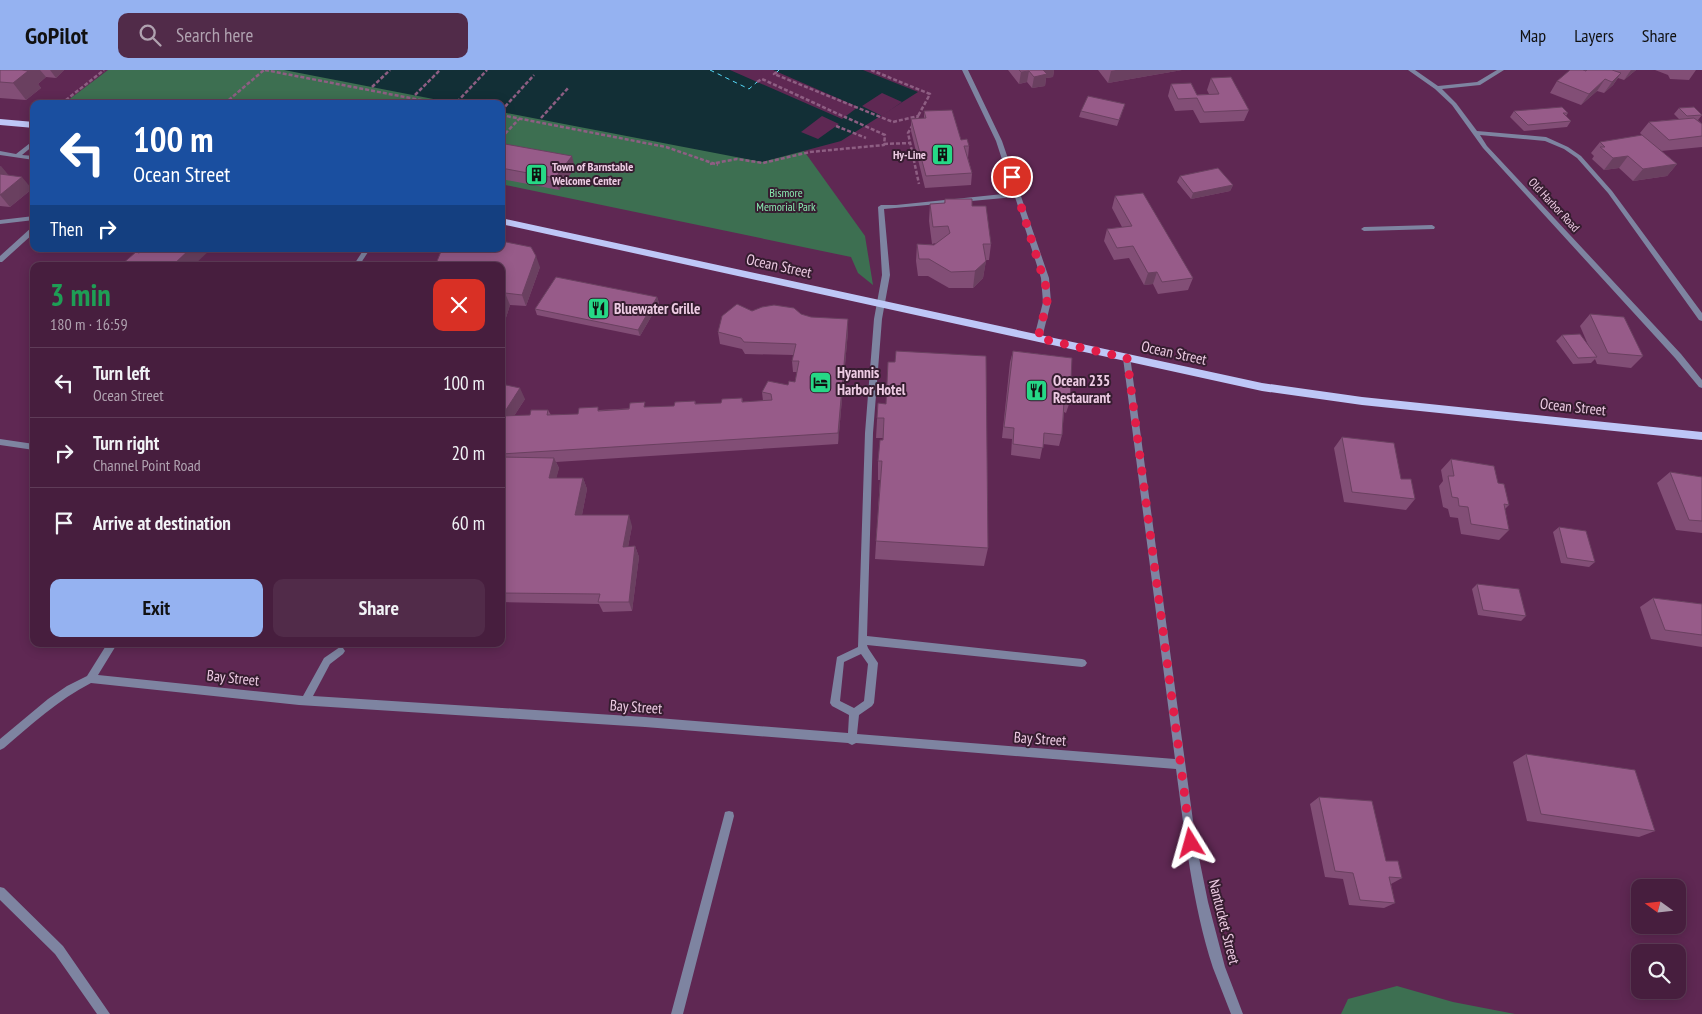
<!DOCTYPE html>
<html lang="en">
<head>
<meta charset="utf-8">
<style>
  :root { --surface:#471e3e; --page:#512b49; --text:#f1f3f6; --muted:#b0a2b0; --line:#5f3c58; --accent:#95b2f1 }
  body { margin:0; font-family:"PT Sans Narrow",sans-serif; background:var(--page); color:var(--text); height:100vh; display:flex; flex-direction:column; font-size:19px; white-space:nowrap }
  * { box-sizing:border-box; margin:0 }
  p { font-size:16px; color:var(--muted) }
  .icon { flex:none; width:28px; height:28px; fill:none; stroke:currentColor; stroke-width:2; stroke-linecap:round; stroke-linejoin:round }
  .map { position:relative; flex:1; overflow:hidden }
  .panel { position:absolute; left:30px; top:192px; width:475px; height:385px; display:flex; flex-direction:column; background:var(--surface); border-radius:10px; box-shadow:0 2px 12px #0003,0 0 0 1px var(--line) }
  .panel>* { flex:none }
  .banner { position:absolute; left:30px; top:30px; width:475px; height:152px; border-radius:10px; box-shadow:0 2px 12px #0003,0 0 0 1px var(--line); background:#1a4fa0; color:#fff; overflow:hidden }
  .needle { width:32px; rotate:285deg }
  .tools { position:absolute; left:1631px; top:809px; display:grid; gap:10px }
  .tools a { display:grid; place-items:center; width:55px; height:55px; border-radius:10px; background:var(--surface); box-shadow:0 2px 12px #0003,0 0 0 1px var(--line); font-size:25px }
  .pin { position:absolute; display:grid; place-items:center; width:42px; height:42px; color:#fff; margin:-21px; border:2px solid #fff; border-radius:50%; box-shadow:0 1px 5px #0007 }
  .me { position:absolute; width:55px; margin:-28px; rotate:352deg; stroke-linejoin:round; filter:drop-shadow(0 0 4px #0008) }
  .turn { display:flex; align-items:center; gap:18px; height:105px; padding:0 20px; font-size:22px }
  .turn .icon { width:65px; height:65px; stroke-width:2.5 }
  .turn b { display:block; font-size:35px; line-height:42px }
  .then { display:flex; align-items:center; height:48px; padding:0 20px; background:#0003; gap:10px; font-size:19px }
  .round { display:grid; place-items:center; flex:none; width:52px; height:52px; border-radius:10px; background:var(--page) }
  .summary { display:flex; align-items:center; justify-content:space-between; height:85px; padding:0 20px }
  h1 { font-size:30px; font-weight:600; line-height:38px; color:#1e9e55 }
  .action { display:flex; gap:10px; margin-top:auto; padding:10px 20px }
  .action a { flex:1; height:58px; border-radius:10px; background:var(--accent); color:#111; font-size:20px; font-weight:600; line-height:58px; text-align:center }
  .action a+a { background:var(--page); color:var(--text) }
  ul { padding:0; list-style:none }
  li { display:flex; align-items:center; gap:15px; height:70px; padding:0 20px; border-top:1px solid var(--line) }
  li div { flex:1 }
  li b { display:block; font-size:19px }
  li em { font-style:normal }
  header { display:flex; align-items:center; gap:30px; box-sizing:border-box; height:70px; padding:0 25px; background:var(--accent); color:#111 }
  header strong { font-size:24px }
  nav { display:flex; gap:28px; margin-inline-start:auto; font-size:18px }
  .search { width:350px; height:45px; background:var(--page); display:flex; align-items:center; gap:12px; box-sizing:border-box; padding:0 18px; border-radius:10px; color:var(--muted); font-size:19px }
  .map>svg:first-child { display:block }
  .green { fill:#3d6f51 }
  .water { fill:#122f36 }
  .pier { fill:#5f2853 }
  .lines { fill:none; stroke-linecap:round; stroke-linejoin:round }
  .ferry { stroke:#56daf9; stroke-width:1; stroke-dasharray:4.5 4; stroke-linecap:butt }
  .path { stroke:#8e5e83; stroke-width:2.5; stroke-dasharray:4 2; stroke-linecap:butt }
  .minor { fill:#7e84a1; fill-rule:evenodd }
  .major { fill:#bec7f7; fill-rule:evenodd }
  .wall { fill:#824e76 }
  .shaded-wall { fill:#6a4060 }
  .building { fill:#975b89; stroke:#6a4060 }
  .route { stroke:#e11d48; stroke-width:9; stroke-dasharray:0 16.2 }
  .labels { text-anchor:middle; stroke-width:4; stroke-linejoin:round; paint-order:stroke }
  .far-poi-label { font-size:12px; font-weight:bold; fill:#edcbe3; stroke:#361d30; text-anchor:end }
  .far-park-label { font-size:12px; fill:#88e6ae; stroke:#361d30 }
  .far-street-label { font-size:12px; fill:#edcbe3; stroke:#361d30 }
  .street-label { font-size:15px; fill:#edcbe3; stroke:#361d30 }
  .poi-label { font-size:15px; font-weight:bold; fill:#edcbe3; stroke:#361d30; text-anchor:start }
</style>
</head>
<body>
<header>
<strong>GoPilot</strong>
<div class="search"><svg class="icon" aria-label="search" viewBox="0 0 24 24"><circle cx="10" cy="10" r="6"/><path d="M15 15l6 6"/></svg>Search here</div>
<nav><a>Map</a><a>Layers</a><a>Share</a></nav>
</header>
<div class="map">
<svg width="1702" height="944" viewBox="0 0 1702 944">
  <rect width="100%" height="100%" fill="#5f2853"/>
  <path class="green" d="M108 0H289L465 34H63Z
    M501 41 765 91 804 81 865 166 873 215 858 203 851 187 501 114Z
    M1397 916 1453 932 1515 944H1341L1348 929Z"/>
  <path class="water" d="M284 0H863L918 22 841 71 762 92 501 42V34H459Z"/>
  <path class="pier" d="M730 0H773L858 37 842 49Z
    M882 23 902 32 882 46 862 36Z
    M822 46 839 54 818 69 801 62Z"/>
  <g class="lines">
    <path class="ferry" d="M710 0 749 19 757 12
      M777 2 779 0"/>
    <path class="path" d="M265 0 441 34
      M871 0 930 24 918 46
      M777 2 774 4 893 52 918 46 908 63 919 114
      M757 12 762 9 847 48
      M372 17 390 0
      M415 25 440 0
      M227 32 236 34
      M457 32 487 0
      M61 34 104 0
      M224 34 264 0
      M501 41 534 5
      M501 45 666 77 718 95
      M541 48 569 17
      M836 56 866 68
      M501 68 519 49
      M884 74 910 73
      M710 94 737 89 763 93 810 82 884 75 885 65 845 47"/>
    <path class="minor" d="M962 0H968L1002 71 1049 208 1051 232 1042 268 1038 271 1035 270 1034 268 1043 232 1041 208 1015 127 884 139 890 205 882 249 873 363 867 566 1082 589 1085 590 1087 593 1085 596 1082 597 867 575 868 578 878 593 874 633 872 636 859 645 857 664 1175 689 1123 288 1127 285 1130 286 1196 773 1208 832 1225 897 1243 944H1231C1225 929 1219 913 1213 898 1192 833 1185 765 1176 699L856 673 852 675 848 673 645 657 299 635 91 613C58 630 31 655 4 678L0 680V669L48 629 67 616 87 606 107 574H117L98 605 303 626 324 588 340 577 343 578 345 581 343 584 330 594 313 626 645 647 848 663 849 645 832 636 830 633 837 587 858 577 865 363 874 249 882 205 878 137 881 135H896L1013 123 996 71ZM861 584 868 594 864 631 854 638 840 631 844 592Z
      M1408 0H1415L1438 16 1477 12 1497 0H1504L1480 15 1442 19 1456 33 1477 61 1546 67 1568 77 1581 86 1612 121 1702 243V251L1699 250 1608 123 1577 88 1564 79 1545 71 1480 65 1487 76 1681 284 1702 310V318L1699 317 1675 288 1483 78 1452 35 1435 19Z
      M34 70V75L22 85 34 86V90L0 85V81L16 84Z
      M34 146V150L0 154V150Z
      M1432 155 1435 157 1434 159 1364 161 1361 159 1364 157Z
      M32 157H34V163L2 192H0V186Z
      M364 179H370L359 196H353Z
      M0 369 34 374V380L0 375Z
      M729 741 733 742 734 746 683 944H671L724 746 725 742Z
      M0 817 4 818 63 876 110 944H97L55 884 0 830Z"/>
    <path class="major" d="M0 49 34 52V58L0 55Z
      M501 148 1262 313 1362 327 1702 362V370L1362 335 1262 321 501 154Z"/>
  </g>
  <path class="wall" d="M0 0H64L56 8 46 7 38 14 41 18 26 30 0 28Z
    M1008 0H1054L1053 7 1046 8 1045 16 1032 18 1027 12 1019 14Z
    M1098 0H1182L1108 13Z
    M1587 0H1636L1624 10 1618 8 1613 15 1604 23 1597 21 1581 35 1550 23 1557 11Z
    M1655 0H1696L1689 10 1670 9 1668 5Z
    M1211 8 1249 40 1244 51 1200 53 1193 40 1175 41 1168 26 1171 14 1197 25 1209 24 1207 20Z
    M1125 34 1117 56 1079 47 1081 41Z
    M1679 38 1702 45 1698 50 1702 54V77L1661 81 1677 94 1667 106 1633 111 1619 98 1604 100 1592 89 1594 86 1591 83 1600 72 1645 68 1640 63 1649 52 1679 49 1674 44Z
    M924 41 969 76 968 88 972 103 971 115 925 118 911 61V49L924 48Z
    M1514 41 1568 43 1566 46 1571 51 1567 57 1524 61 1510 47Z
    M501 78 575 98 559 120 501 109Z
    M0 96 8 105 32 119 10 137 0 136Z
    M1180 106 1233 115 1230 121 1191 129 1177 112Z
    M1115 126 1193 208 1188 220 1158 224 1153 214 1144 215 1129 188 1114 190 1104 171 1107 159 1122 157 1112 138Z
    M945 129 972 136 991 174 989 190H986L983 208 973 218H949L928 206H918L916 191 917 174 934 175 936 173 932 174 929 151 930 134H944Z
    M501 196 540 197 526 236 510 235 503 257 506 264 503 275H501Z
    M657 227 659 233 640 266 537 245 535 239Z
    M752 241 801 244 848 261 838 374 556 392 559 398 556 408H583L587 419 582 445 632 456 628 477 635 476 639 487 632 541 603 542 599 534 501 532V323L525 329 514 346 530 345 548 340 551 345 578 344 599 340 674 336 695 331 696 334 721 333 742 328 743 332 763 331 762 322 788 315 795 312 797 302H793L792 291 794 285 745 284 742 279 720 274 718 262Z
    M1590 244 1643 286 1631 298 1597 294 1595 289 1591 293 1573 294 1556 271 1562 265 1589 277 1580 256Z
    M1013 281 1070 331 1066 343 1064 342 1062 365 1059 376 1043 374 1040 389 1011 385 1012 369 1002 368 1010 292Z
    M878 333 988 478 984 496 875 489 880 410H878V391L883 368H876Z
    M1342 367 1401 409 1415 429 1406 440 1344 432 1334 378Z
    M1451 389 1498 413 1509 435 1505 439 1509 460 1499 470 1461 464 1458 448 1450 447 1448 439 1443 437 1439 416 1443 411 1441 400Z
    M1670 402 1702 407V463L1676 460 1657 413Z
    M1559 457 1595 492 1589 497 1561 493 1553 462Z
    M1477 514 1526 546 1521 551 1478 545 1472 519Z
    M1653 528 1702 534V577L1651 569 1640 537Z
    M1526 684 1655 761 1639 767 1527 751 1513 692Z
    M1319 727 1386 791 1402 808 1391 814 1395 833 1384 838 1349 835 1343 809 1325 807 1310 734Z"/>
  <path class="shaded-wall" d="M22 0H40L46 7 38 14 41 18 26 30 13 13Z
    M50 0H64L56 8Z
    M1041 0H1054L1053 7 1046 8 1045 16 1032 18 1034 7Z
    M1116 0H1182L1108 13 1111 1Z
    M1631 0H1636L1624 10Z
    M1029 1 1027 12 1019 14 1021 2Z
    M1621 3 1613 15 1604 23 1612 12Z
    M1605 9 1597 21 1581 35 1589 24Z
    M572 86 575 98 559 120 555 108Z
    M1628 86 1619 98 1604 100 1613 88Z
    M1677 94 1667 106 1633 111 1643 99Z
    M1 96 11 108 0 111V97Z
    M22 107 32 119 10 137 0 125Z
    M1233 115 1230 121 1191 129 1193 123Z
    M190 179H211L193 196H172Z
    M536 186 540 197 526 236 522 225Z
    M986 191 983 208 973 218 975 201Z
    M1157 202 1153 214 1144 215 1148 203Z
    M505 223 510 235 503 257 506 264 503 275 501 270V237Z
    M657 227 659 233 640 266 638 260Z
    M848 249V261L838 374V363Z
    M520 318 525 329 507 357 502 346Z
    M554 388 559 398 554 418 549 408Z
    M583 408 587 419 580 455 575 445Z
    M629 445 632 456 626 487 623 477Z
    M635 476 639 487 632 541 629 532Z"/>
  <path class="building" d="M0 0H22L28 1 13 13 0 12Z
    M1019 0H1043L1047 4 1034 7 1029 1 1021 2Z
    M1570 0H1583L1586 1 1587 0H1612L1621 3 1612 12 1605 9 1589 24 1557 11Z
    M1231 7 1249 40 1204 42 1197 28 1178 29 1171 14 1191 13 1197 25 1219 24 1211 8Z
    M1088 26 1125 34 1119 50 1081 41Z
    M1562 37 1568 43H1563L1571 51 1528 55 1514 41Z
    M1694 37 1702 45 1687 46 1679 38Z
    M952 40 961 70 967 69 969 76H964L972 103 926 106 911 49 926 48 924 41Z
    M1694 48 1702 54V66L1669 70 1649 52Z
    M1642 65 1677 94 1643 99 1628 86 1613 88 1600 77H1605L1600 72Z
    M505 74 572 86 555 108 501 98V78Z
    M1218 98 1233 115 1193 123 1180 106Z
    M0 104 22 107 0 125Z
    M1143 123 1193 208 1162 212 1157 202 1148 203 1133 176 1117 178 1107 159 1132 156 1115 126Z
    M945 129H972V136H986L991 174H983L986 191 975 201 951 202 929 189H919L917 174 934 175 950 163 948 156 933 157 930 134 945 133Z
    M501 171 531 177 536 186 522 225 505 223 501 237V196H435L442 179H501Z
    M144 179H190L172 196H164L157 195 155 196H125L121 195 136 182 139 183Z
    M556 207 657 227 638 260 535 239Z
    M737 234 752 241 762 237 774 235 794 238 801 244 811 247 848 249 838 363 501 384V323L506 315 520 318 502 346 530 345 531 340H548L547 345 578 344 579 338 598 337V341L629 339 630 333 645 332 644 337 674 336 675 332 695 331V334L721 333 722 329 742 328V332L772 330 771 324 762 322 768 311 788 315 789 311 795 312 799 291H792L796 274 744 272 741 268 718 262 722 246Z
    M1590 244 1624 247 1643 286 1608 283Z
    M1580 264 1597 287 1578 288 1562 265Z
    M896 281 986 286 988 478 876 471 882 391H878L880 370H883L884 348H877L878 333 886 334 888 292H895Z
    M1013 281 1072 288 1070 331H1064L1062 365 1044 363 1043 378 1013 374 1014 358 1004 357Z
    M1342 367 1394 373 1401 409H1411L1415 429 1352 422Z
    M501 387 554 388 549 408H583L575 445H629L623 477 635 476 629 532H598L600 524 501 523Z
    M1451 389 1494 396 1498 413 1504 414 1509 435 1504 434 1509 460 1471 454 1468 437 1459 436 1458 428 1452 427 1448 406H1454Z
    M1670 402 1702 407V451L1689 450Z
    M1559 457 1586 461 1595 492 1567 488Z
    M1477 514 1519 519 1526 546 1483 540Z
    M1653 528 1702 534V565L1665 560Z
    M1526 684 1635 700 1655 761 1541 744Z
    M1319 727 1372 731 1386 791H1398L1402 808 1389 807 1395 833 1360 830 1353 803 1335 801Z"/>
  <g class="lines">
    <path class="route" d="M1012 107 1047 220V232L1038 268 1127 288 1191 773"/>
  </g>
  <defs>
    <symbol id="building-square" viewBox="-11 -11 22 22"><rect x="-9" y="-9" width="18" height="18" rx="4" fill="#26d886" stroke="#361d30"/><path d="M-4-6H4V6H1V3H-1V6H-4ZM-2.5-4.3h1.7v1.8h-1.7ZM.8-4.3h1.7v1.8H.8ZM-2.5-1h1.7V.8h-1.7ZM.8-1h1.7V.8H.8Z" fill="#111"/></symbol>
    <symbol id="restaurant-square" viewBox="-11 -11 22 22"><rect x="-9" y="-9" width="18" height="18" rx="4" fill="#26d886" stroke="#361d30"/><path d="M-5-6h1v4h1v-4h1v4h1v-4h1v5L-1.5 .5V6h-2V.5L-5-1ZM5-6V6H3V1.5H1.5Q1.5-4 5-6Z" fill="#111"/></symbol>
    <symbol id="hotel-square" viewBox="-11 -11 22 22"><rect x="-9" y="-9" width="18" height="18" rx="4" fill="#26d886" stroke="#361d30"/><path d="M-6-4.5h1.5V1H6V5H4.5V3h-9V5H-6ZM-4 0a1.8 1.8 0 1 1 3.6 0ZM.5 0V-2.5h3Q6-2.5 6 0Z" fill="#111"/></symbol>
  </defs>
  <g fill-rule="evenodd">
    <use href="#building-square" x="930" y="72" width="25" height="25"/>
    <use href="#building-square" x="524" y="92" width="25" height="25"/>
    <use href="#restaurant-square" x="586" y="226" width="25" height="25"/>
    <use href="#hotel-square" x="808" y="300" width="25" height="25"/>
    <use href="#restaurant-square" x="1024" y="308" width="25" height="25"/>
  </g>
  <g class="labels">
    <g class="far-poi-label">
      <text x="926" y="89">Hy-Line</text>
      <text x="552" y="101" text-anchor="start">Town of Barnstable<tspan x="552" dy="14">Welcome Center</tspan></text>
    </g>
    <g class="far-park-label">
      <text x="786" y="127">Bismore<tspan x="786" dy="14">Memorial Park</tspan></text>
    </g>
    <g class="far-street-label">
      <text transform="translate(1554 135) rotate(47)" y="4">Old Harbor Road</text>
    </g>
    <g class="street-label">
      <text transform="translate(779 196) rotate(12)" y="5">Ocean Street</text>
      <text transform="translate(1174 283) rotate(12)" y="5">Ocean Street</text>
      <text transform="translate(1573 337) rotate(6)" y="5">Ocean Street</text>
      <text transform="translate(233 608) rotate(6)" y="5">Bay Street</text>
      <text transform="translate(636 637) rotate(4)" y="5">Bay Street</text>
      <text transform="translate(1040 669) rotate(4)" y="5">Bay Street</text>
      <text transform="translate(1224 852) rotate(76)" y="5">Nantucket Street</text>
    </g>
    <g class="poi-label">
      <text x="614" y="244">Bluewater Grille</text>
      <text x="837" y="308">Hyannis<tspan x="837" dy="17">Harbor Hotel</tspan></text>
      <text x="1053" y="316">Ocean 235<tspan x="1053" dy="17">Restaurant</tspan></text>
    </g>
  </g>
</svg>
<div class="tools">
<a><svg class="needle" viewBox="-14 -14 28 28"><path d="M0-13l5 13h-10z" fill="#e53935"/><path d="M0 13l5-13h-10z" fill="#b0a2b0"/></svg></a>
<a><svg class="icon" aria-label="search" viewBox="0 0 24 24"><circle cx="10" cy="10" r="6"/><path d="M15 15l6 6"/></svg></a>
</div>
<div class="pin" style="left:1012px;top:107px;background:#d93025"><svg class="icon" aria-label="arrive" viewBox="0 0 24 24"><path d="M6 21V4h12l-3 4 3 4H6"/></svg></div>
<svg class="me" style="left:1191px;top:773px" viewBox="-20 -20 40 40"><path d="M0-17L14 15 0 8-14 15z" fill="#e11d48" stroke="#fff" stroke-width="4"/></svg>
<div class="banner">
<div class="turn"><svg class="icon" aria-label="left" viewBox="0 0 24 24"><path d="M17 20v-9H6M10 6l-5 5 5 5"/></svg><div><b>100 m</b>Ocean Street</div></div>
<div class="then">Then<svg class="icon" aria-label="right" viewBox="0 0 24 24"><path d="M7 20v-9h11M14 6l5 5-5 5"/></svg></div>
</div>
<section class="panel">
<div class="summary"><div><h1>3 min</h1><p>180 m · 16:59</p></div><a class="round" style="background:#d93025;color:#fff"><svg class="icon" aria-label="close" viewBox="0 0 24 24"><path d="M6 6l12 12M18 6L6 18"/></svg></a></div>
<ul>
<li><svg class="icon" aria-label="left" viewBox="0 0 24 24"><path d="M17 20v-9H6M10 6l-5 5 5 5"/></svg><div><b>Turn left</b><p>Ocean Street</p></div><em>100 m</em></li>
<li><svg class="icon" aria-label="right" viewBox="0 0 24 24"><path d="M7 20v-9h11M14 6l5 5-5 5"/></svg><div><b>Turn right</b><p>Channel Point Road</p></div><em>20 m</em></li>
<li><svg class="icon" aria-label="arrive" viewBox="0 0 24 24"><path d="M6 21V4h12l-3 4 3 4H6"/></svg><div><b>Arrive at destination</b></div><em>60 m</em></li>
</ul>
<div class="action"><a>Exit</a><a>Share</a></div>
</section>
</div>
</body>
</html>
